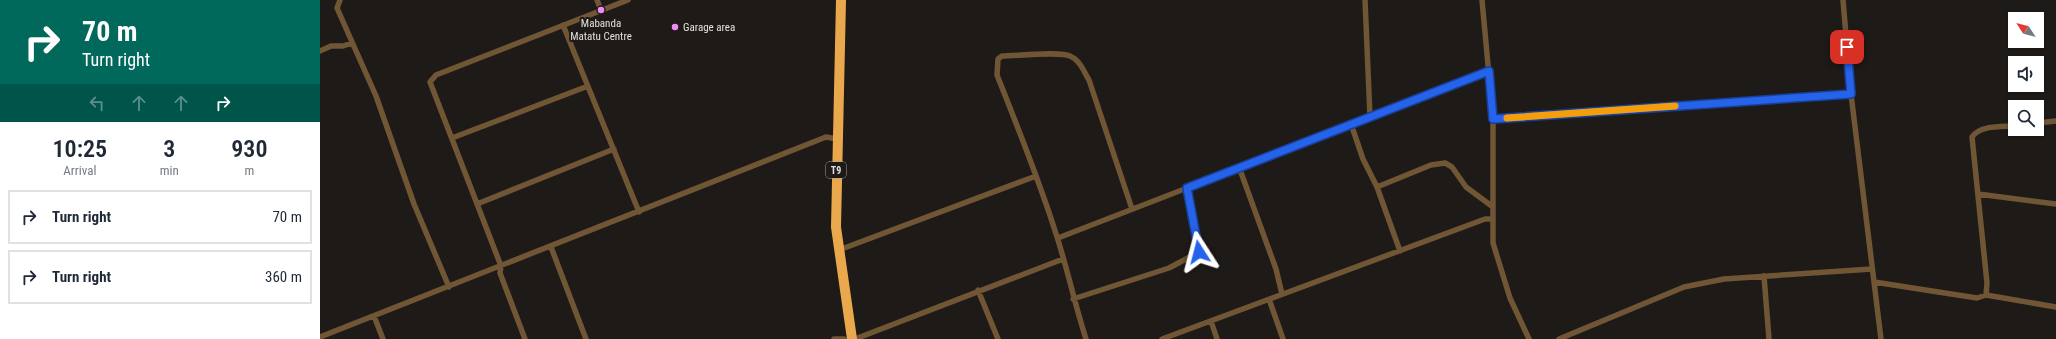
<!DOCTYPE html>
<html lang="en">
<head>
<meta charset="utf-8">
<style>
  :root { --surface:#fff; --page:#f6f6f7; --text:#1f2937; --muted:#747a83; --line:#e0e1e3 }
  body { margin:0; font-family:"Roboto Condensed",sans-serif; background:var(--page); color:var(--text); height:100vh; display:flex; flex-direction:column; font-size:15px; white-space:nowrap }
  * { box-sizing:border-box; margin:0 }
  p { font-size:13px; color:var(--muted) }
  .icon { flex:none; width:22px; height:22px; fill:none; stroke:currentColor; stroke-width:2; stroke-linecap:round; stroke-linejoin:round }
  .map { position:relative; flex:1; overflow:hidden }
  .sheet { display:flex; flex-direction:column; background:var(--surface); width:320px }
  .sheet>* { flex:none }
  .hud { background:#00695c; color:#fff; overflow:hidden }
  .needle { width:26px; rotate:306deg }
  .fabs { position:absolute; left:1688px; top:12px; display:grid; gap:8px }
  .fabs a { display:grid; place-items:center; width:36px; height:36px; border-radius:0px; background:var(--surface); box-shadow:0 1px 3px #0004; font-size:20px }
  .pin { position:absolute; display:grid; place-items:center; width:34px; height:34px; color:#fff; margin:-17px; border-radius:8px; box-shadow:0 2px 6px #0006 }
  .me { position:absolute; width:44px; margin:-22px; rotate:351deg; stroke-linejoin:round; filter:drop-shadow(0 0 3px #0008) }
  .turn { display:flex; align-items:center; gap:14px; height:84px; padding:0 16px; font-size:18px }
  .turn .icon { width:52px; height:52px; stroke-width:2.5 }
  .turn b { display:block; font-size:28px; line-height:34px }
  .lanes { display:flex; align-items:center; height:38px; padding:0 16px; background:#0003; justify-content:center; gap:20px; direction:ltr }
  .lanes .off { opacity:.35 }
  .eta { display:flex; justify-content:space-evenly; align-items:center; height:68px; text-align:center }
  .eta b { font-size:24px; font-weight:600; line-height:28px }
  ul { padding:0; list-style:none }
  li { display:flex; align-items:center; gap:12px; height:54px; margin:0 8px 6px; padding:0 8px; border:2px solid var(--line); border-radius:0px }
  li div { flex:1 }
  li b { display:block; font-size:15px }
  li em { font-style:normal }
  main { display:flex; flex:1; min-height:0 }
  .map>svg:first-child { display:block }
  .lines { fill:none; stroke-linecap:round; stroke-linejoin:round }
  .street { stroke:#705634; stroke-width:5.5 }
  .highway { stroke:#eaa84c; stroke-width:10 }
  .route-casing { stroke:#184099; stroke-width:10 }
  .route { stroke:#2563eb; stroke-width:7 }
  .slow { stroke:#f59e0b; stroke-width:7 }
  .poi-dot { fill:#f18af4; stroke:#1e1a18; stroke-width:1.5 }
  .labels { text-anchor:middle; stroke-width:4; stroke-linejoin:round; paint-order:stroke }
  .shield { fill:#1e1a18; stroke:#a7a4a2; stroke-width:1 }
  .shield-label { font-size:10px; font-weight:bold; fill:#e2dfdd }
  .poi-label { font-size:11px; fill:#e2dfdd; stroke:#1e1a18 }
</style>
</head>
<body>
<main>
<section class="sheet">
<div class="hud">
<div class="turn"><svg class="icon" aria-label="right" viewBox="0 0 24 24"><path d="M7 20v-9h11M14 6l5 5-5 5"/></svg><div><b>70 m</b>Turn right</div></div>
<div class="lanes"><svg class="icon off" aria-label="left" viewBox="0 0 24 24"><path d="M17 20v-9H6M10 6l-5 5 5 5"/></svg><svg class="icon off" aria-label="ahead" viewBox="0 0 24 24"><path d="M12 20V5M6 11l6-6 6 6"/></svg><svg class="icon off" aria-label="ahead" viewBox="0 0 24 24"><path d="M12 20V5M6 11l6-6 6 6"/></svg><svg class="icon" aria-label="right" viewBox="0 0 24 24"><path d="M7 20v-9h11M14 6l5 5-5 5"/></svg></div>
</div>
<div class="eta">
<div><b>10:25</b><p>Arrival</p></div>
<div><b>3</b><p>min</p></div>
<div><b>930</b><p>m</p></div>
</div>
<ul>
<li><svg class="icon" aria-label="right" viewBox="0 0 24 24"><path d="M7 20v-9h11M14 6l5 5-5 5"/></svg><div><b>Turn right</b></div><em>70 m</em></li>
<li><svg class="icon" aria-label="right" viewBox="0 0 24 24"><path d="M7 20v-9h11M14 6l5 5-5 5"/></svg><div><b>Turn right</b></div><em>360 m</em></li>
</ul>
</section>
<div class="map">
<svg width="1736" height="339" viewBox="0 0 1736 339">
  <rect width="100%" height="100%" fill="#1e1a18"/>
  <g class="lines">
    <path class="street" d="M20 0 17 8 56 96 94 204 129 287
      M277 0 281 10
      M1045 0 1050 117
      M1162 0 1173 119V243L1190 298 1209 339
      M1523 0 1531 94 1561 339
      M243 25 319 212
      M0 51 11 46H23L32 43
      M1173 119 1531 94
      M1717 123 1736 121
      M1031 124 1043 159 1057 187 1080 251
      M132 138 268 86
      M919 167 956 269 962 294
      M1057 187 1111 165 1125 163 1132 167 1146 187 1173 207
      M1658 194 1736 204
      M157 204 294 149
      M738 238 1169 71
      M231 247 266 339
      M519 250 716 176
      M1444 276 1449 339
      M1554 282 1657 298 1666 295 1736 307
      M658 290 678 339
      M1666 295 1667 283 1652 137C1660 125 1681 127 1695 126
      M753 299 849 268 879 252 867 188
      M949 299 963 339
      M54 316 63 339
      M891 321 897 339
      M0 337 506 137 517 139
      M205 339 180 273 181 266 110 82 116 75 308 0
      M514 339H524
      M535 339 743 259
      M766 339C755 305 748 271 737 237 720 182 698 128 677 75L678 59 682 56C695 56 741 51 750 56 760 60 764 72 769 80L812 209
      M842 339 1165 219H1173
      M1239 339 1364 287 1404 279 1552 269"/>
    <path class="highway" d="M521 0 516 227 532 339"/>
  </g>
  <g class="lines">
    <defs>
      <path id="route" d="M879 252 867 188 1169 71 1173 119 1531 94 1527 47"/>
    </defs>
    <use href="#route" class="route-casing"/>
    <use href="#route" class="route"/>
    <path class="slow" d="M1187 118 1355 106"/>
  </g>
  <g class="poi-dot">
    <circle cx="281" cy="10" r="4"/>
    <circle cx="355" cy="27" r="4"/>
  </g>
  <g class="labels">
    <rect class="shield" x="506" y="162" width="20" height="16" rx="3"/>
    <g class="shield-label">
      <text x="516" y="174">T9</text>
    </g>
    <g class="poi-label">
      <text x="281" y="27">Mabanda<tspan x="281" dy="13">Matatu Centre</tspan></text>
      <text x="363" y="31" text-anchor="start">Garage area</text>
    </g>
  </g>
</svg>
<div class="fabs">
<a><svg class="needle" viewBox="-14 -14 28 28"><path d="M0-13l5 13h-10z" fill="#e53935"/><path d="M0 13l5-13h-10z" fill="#747a83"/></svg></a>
<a><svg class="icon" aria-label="sound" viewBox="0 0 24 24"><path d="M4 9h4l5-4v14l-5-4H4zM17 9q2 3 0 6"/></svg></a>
<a><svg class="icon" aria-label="search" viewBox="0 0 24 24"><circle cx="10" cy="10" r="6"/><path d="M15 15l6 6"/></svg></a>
</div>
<div class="pin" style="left:1527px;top:47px;background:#d93025"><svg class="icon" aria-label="arrive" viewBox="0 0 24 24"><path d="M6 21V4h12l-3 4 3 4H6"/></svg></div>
<svg class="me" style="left:879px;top:252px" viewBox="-20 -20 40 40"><path d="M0-17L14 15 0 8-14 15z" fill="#2563eb" stroke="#fff" stroke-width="4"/></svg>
</div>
</main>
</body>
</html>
